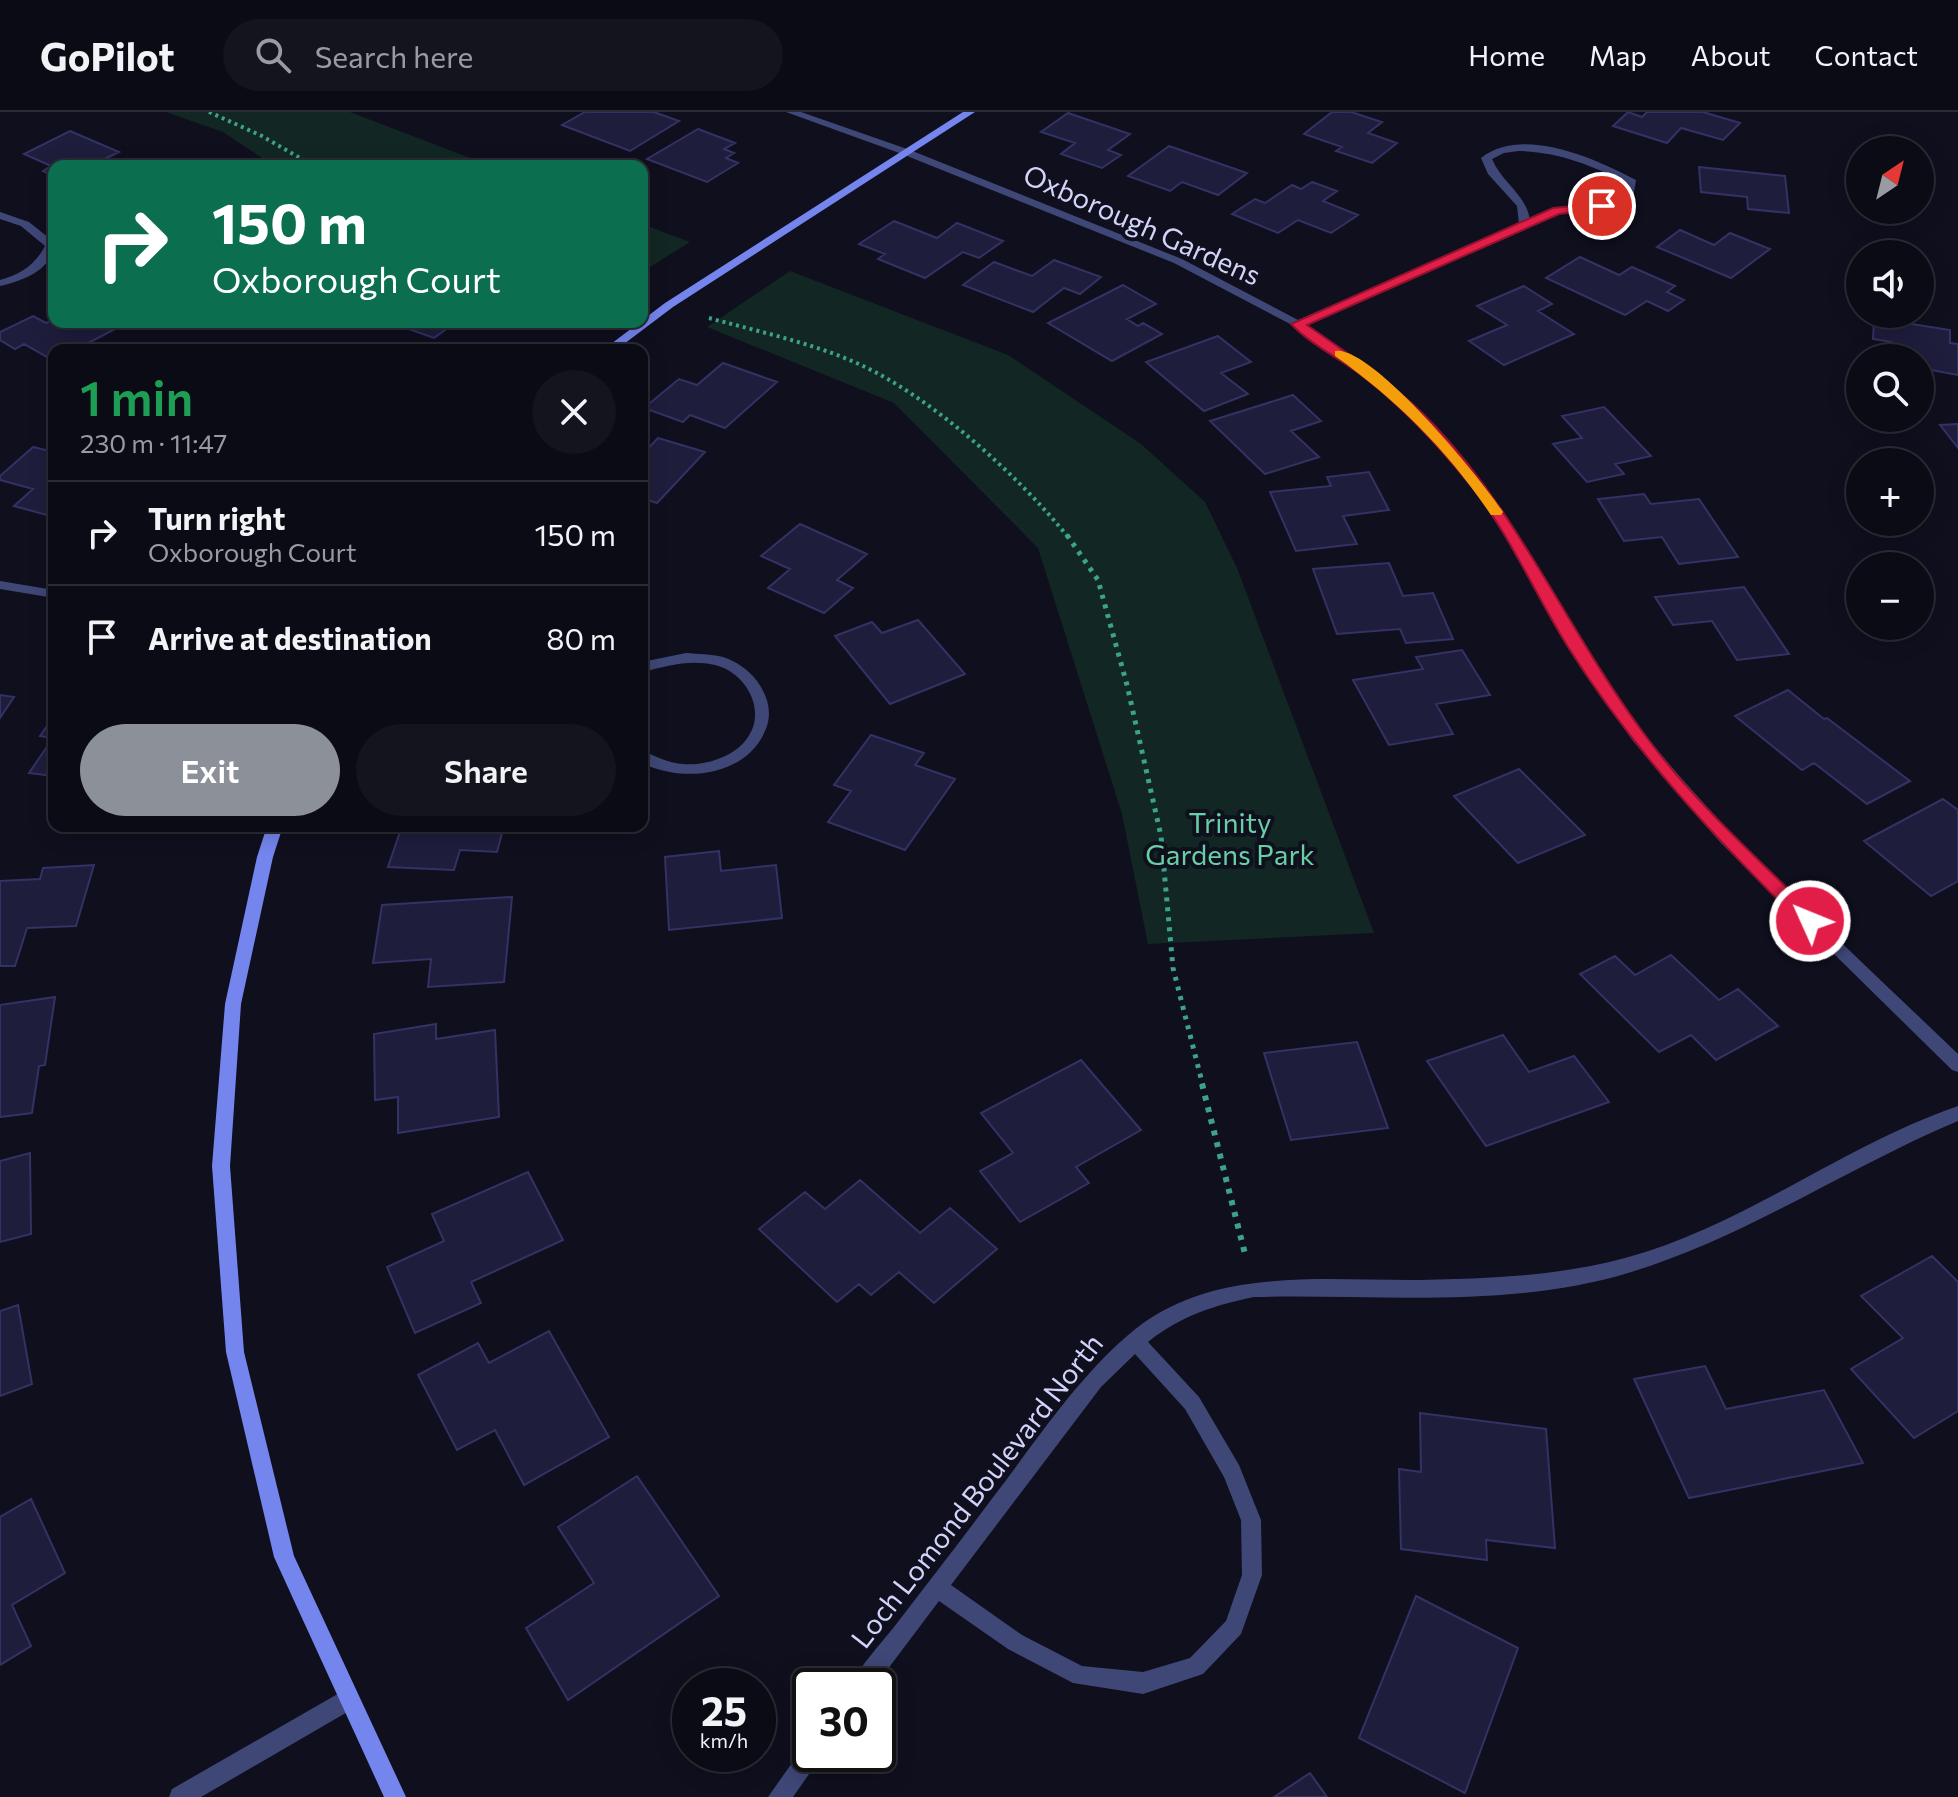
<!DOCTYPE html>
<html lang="en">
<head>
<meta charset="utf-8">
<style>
  :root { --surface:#0b0b16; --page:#14141f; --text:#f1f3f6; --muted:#9a9ba1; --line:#2b2b35; --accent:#8c9099 }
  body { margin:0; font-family:Commissioner,sans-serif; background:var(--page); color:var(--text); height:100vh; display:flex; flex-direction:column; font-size:30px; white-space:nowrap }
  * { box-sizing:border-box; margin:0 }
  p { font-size:26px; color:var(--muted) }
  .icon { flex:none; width:44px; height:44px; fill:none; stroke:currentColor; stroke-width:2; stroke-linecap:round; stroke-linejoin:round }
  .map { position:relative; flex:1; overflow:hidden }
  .details { position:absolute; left:48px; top:232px; width:600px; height:488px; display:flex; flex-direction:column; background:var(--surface); border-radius:16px; box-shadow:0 4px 20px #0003,0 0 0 2px var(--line) }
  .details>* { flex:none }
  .top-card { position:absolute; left:48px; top:48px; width:600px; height:168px; border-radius:16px; box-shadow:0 4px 20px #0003,0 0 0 2px var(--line); background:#0b6e4f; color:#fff; overflow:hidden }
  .needle { width:52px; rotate:35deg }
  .buttons { position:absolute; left:1846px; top:24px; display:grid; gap:16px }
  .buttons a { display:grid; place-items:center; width:88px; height:88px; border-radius:50%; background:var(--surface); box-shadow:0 4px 20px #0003,0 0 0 2px var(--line); font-size:40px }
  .speed { position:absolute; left:672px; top:1556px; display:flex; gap:16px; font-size:40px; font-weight:700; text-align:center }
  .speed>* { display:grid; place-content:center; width:104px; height:104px; border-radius:50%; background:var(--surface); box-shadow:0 4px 20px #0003,0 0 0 2px var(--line); line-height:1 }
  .speed small { font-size:20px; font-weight:400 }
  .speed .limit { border:4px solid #111; border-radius:12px; background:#fff; color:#111 }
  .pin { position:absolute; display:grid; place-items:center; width:68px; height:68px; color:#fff; margin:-34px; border:4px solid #fff; border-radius:50%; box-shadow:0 2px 8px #0007 }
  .me { position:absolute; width:88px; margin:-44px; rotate:314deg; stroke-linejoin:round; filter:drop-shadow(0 0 6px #0008) }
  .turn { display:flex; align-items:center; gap:28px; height:168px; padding:0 32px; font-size:36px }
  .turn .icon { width:104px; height:104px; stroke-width:2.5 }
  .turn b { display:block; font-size:56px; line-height:68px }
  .round { display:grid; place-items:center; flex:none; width:84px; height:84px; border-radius:42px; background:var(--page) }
  .overview { display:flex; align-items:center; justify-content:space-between; height:136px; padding:0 32px }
  h1 { font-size:48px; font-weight:600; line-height:60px; color:#1e9e55 }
  .button { display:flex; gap:16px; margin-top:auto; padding:16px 32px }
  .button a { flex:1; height:92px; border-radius:48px; background:var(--accent); color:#fff; font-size:32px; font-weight:600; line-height:92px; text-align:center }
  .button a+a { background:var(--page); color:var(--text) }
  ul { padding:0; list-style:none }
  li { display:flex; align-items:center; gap:24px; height:104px; padding:0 32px; border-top:2px solid var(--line) }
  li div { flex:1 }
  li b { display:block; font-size:30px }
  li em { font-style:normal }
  header { display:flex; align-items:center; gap:48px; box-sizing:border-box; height:112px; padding:0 40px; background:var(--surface); border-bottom:2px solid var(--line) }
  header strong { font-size:38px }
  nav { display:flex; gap:44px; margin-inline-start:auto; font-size:28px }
  .search { width:560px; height:72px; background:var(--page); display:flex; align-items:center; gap:20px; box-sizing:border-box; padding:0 28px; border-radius:44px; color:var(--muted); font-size:30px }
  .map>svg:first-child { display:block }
  .green { fill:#122723 }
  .building { fill:#1e1d3c; stroke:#333265; stroke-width:2 }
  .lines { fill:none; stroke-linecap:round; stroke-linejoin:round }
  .path-far2 { stroke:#3ca28b; stroke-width:4; stroke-dasharray:3 4; stroke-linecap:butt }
  .path-far1 { stroke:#3ca28b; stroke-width:5; stroke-dasharray:4 6; stroke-linecap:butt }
  .path { stroke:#3ca28b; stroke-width:6; stroke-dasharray:5 7; stroke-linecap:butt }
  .street { fill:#3f4777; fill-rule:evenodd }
  .secondary { fill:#7485ed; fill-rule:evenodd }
  .route { fill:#e11d48; stroke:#92132f; stroke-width:2 }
  .slow { fill:#f59e0b }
  .labels { text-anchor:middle; stroke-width:8; stroke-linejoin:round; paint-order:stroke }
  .street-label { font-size:28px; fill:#d1d3f9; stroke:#0f0f1e }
  .park-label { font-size:28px; fill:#67cfa3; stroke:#0f0f1e }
</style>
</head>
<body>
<header>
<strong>GoPilot</strong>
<div class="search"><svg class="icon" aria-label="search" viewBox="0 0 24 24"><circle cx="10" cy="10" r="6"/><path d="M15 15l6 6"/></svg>Search here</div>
<nav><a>Home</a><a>Map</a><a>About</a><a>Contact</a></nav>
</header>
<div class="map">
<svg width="1958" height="1685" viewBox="0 0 1958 1685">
  <rect width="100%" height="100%" fill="#0f0f1e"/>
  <path class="green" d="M166 0H350L491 54H274L223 20Z
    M642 112 690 130 642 160Z
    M790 159 1008 243 1141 332 1205 390 1237 456 1374 821 1148 832 1122 702 1038 436 894 291 707 215Z"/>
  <path class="building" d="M585 0H654L679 9 630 39 562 13Z
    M1332 0H1351L1382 10 1368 21 1397 31 1372 51 1336 39 1342 35 1304 22Z
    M1628 0 1642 5 1647 0H1703L1740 11 1723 28 1681 16 1667 31 1613 14Z
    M1068 1 1130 22 1108 38 1121 43 1102 56 1061 42 1075 31 1041 20Z
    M698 17 735 31 724 37 734 41 726 46 738 51 707 70 647 47Z
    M70 19 119 40 96 51 102 54H54V64L43 59 51 54 24 42Z
    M1169 34 1247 61 1218 83 1182 70 1170 79 1128 64Z
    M1699 55 1785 64 1789 101 1748 97 1747 85 1701 80Z
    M1312 70 1337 79 1323 89 1358 103 1331 121 1298 108 1278 121 1232 102 1255 87 1265 91 1292 73 1301 77Z
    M894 109 937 126 957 111 1003 129 979 146 963 140 925 166 878 147 885 142 859 132Z
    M1680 118 1714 133 1730 121 1770 137 1731 166 1657 135Z
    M1580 145 1619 163 1632 155 1675 174 1667 180 1684 188 1668 199 1647 189 1625 203 1546 166Z
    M1054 148 1101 165 1080 182 1064 176 1033 200 963 173 994 150 1032 164Z
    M1123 173 1156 192 1127 207 1138 214 1143 211 1162 222 1112 249 1048 211Z
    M1524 174 1552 192 1538 199 1574 222 1504 253 1469 229 1507 213 1477 194Z
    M33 204 46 211 54 207V210H109L119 215 75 238H54V249L24 232 15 237 0 228V220Z
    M1874 206 1950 218V231L1958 232V263L1920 256V246H1891L1892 230 1873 227Z
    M389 210H456L434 226Z
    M1218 224 1251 250 1221 261 1248 282 1204 299 1146 250Z
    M723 251 777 270 725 316 690 303 683 310 644 296 679 267 697 273Z
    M1293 283 1321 309 1291 319 1319 345 1265 362 1210 309Z
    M1604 295 1651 344 1615 352 1624 362 1587 370 1553 332 1582 326 1562 304Z
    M1958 312V336L1940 313Z
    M658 326 705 340 657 391 642 386V343Z
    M33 335 54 340V405L14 394 33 377 0 368V364Z
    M1369 360 1389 398 1343 404 1357 432 1296 439 1270 380 1331 374 1327 365Z
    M1644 382 1651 392 1699 387 1738 445 1679 452 1662 425 1624 429 1598 387Z
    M800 412 867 442 837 468 853 476 824 501 768 476 790 457 761 444Z
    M1389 451 1403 484 1433 481 1453 527 1406 531 1400 517 1337 522 1313 457Z
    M1744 475 1789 542 1737 548 1712 509 1673 513 1655 485Z
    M918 508 965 562 890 592 835 524 872 510 882 521Z
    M1462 538 1490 583 1436 592 1453 622 1389 633 1353 568 1423 557 1416 545Z
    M1788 578 1824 607 1827 606 1910 669 1867 692 1814 651 1802 658 1735 604Z
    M0 583 14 585 0 606Z
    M54 604V664L29 661 53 626 40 624Z
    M871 623 924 641 915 653 955 667 905 738 828 710 851 679 834 673Z
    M1519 657 1585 723 1518 751 1454 684Z
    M1943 687 1958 698V769L1931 784 1864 729Z
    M402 714H504L497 740 460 738 454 758 388 755Z
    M719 739 721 759 776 753 782 806 669 818 665 745Z
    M94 753 76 814 27 816 15 854H0V769L40 767 43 756Z
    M512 785 504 870 428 875 431 847 373 851 382 793Z
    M1671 843 1719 888 1738 877 1778 914 1716 948 1691 923 1659 940 1580 862 1615 844 1635 863Z
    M55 885 45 953 39 954 32 1001 0 1005V893Z
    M436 912V927L495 918 499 1005 398 1021V985L375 988 374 922Z
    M1503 923 1529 960 1574 944 1609 990 1486 1034 1427 949Z
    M1357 930 1388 1016 1291 1028 1264 941Z
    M1081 948 1141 1018 1076 1055 1089 1071 1020 1110 980 1059 1013 1041 981 1001Z
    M30 1041 31 1122 0 1130V1049Z
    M528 1060 563 1128 471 1170 481 1191 415 1221 387 1155 444 1129 432 1102Z
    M860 1068 920 1121 950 1096 997 1137 934 1191 899 1160 871 1183 859 1172 837 1190 759 1117 805 1080 825 1097Z
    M1932 1144 1958 1170V1299L1914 1326 1851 1257 1903 1226 1861 1184Z
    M18 1193 32 1272 0 1284V1199Z
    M549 1219 609 1325 524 1373 495 1318 457 1338 418 1263 478 1231 489 1251Z
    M1705 1254 1726 1297 1824 1278 1863 1351 1689 1386 1634 1267Z
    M1420 1301 1546 1317 1555 1436 1486 1428 1487 1448 1401 1437 1399 1357 1421 1360Z
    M637 1364 719 1484 568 1588 526 1516 594 1471 558 1415Z
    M31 1387 65 1461 12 1493 31 1534 0 1553V1405Z
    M1416 1484 1518 1536 1465 1681 1359 1626Z
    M1310 1661 1327 1685H1274Z"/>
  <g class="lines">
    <path class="path-far2" d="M209 0 262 24 314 54
      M709 206C760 220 813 231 861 253 932 286 1019 364 1068 425"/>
    <path class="path-far1" d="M1067 423 1098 468 1127 573 1161 724 1173 856 1203 974"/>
    <path class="path" d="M1202 972 1246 1146"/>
    <path class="street" d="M786 0H801L910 38 1182 147 1298 208 1519 112 1517 94 1488 62 1481 46C1522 13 1596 47 1636 68L1633 86 1602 97 1559 102 1306 213C1372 259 1438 307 1485 374 1542 454 1582 546 1645 623 1739 739 1851 839 1958 942V960L1952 958 1720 730 1633 629 1570 536 1516 441 1474 376 1425 318 1365 265 1294 214 1174 151 902 42ZM1519 39C1558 40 1592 53 1626 71L1624 82 1600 91 1553 97 1530 108C1526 82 1502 71 1492 47L1504 41Z
      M0 100 29 110 54 130C54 158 22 169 0 174V168C21 162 35 153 45 134L21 114 0 107Z
      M0 469 54 478V486L0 477Z
      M686 541C698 542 711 542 723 545 736 549 749 558 757 569 767 583 772 598 767 614 750 664 684 672 642 651V639C656 644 667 651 683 652 705 654 735 645 748 625 767 597 745 560 715 553 690 547 667 554 642 560V550Z
      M1958 994V1009C1846 1056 1745 1126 1628 1161 1509 1197 1377 1182 1254 1185 1215 1193 1180 1204 1148 1230L1199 1285 1239 1353 1261 1408 1262 1463 1241 1522 1203 1562 1143 1582 1073 1571 1008 1537 939 1489 875 1574H851C860 1553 880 1533 894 1515 927 1472 959 1431 991 1388 1034 1332 1074 1270 1127 1224 1207 1153 1321 1169 1420 1168 1489 1167 1558 1164 1625 1146 1744 1114 1842 1034 1958 994ZM1135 1242 1185 1297 1224 1365 1241 1408 1242 1463 1226 1509 1190 1546 1143 1560 1082 1554 1022 1523 951 1473 1101 1275Z
      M348 1576 356 1579 359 1587 356 1595 201 1685H169L172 1677Z
      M810 1632V1642H823L793 1685H768L804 1634Z"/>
    <path class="secondary" d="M963 0H975L673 195 616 238H603L665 191Z
      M267 714H283L273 745 241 892 230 1054 244 1240 294 1444 406 1685H384L274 1445 226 1240 212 1054 225 892 257 745Z"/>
  </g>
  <path class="route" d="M1602 91 1607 92V97L1559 102 1307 213C1351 244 1398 274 1435 314 1520 404 1569 520 1642 619 1691 687 1756 745 1816 804L1819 809 1816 813H1803C1716 727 1634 640 1568 535 1535 482 1510 423 1471 374 1439 334 1405 297 1365 266 1341 247 1311 233 1291 212L1553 96Z"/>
  <path class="slow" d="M1335 239C1372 233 1482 368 1503 400L1501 403H1491C1449 340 1397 288 1335 244Z"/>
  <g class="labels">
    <g class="street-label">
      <text transform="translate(1142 113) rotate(24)" y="10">Oxborough Gardens</text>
      <text transform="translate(977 1379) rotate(-52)" y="10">Loch Lomond Boulevard North</text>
    </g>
    <g class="park-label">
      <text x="1230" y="721">Trinity<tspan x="1230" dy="32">Gardens Park</tspan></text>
    </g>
  </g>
</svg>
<div class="buttons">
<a><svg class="needle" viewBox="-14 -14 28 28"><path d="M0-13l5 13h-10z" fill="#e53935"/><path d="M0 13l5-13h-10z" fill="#9a9ba1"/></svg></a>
<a><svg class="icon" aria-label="sound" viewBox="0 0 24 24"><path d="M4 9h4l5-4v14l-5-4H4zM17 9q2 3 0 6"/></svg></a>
<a><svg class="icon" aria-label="search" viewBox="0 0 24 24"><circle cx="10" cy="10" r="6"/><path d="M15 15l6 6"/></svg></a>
<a>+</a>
<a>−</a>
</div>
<div class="speed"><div>25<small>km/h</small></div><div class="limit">30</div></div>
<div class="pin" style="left:1602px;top:94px;background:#d93025"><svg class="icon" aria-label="arrive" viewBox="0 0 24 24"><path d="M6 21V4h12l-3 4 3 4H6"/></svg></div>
<svg class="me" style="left:1810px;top:809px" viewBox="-20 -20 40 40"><circle r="17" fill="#e11d48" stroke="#fff" stroke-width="3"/><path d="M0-11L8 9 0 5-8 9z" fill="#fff"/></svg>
<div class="top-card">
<div class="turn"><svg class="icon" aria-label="right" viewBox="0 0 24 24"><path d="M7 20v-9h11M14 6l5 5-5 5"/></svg><div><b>150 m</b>Oxborough Court</div></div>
</div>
<section class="details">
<div class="overview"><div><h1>1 min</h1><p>230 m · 11:47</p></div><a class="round"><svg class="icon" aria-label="close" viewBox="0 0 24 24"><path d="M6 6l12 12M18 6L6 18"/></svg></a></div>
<ul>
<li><svg class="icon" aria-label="right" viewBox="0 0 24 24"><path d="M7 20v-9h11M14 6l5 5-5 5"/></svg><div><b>Turn right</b><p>Oxborough Court</p></div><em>150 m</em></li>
<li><svg class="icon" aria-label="arrive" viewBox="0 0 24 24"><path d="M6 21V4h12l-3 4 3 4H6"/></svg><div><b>Arrive at destination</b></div><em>80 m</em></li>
</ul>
<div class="button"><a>Exit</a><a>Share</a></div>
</section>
</div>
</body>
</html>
